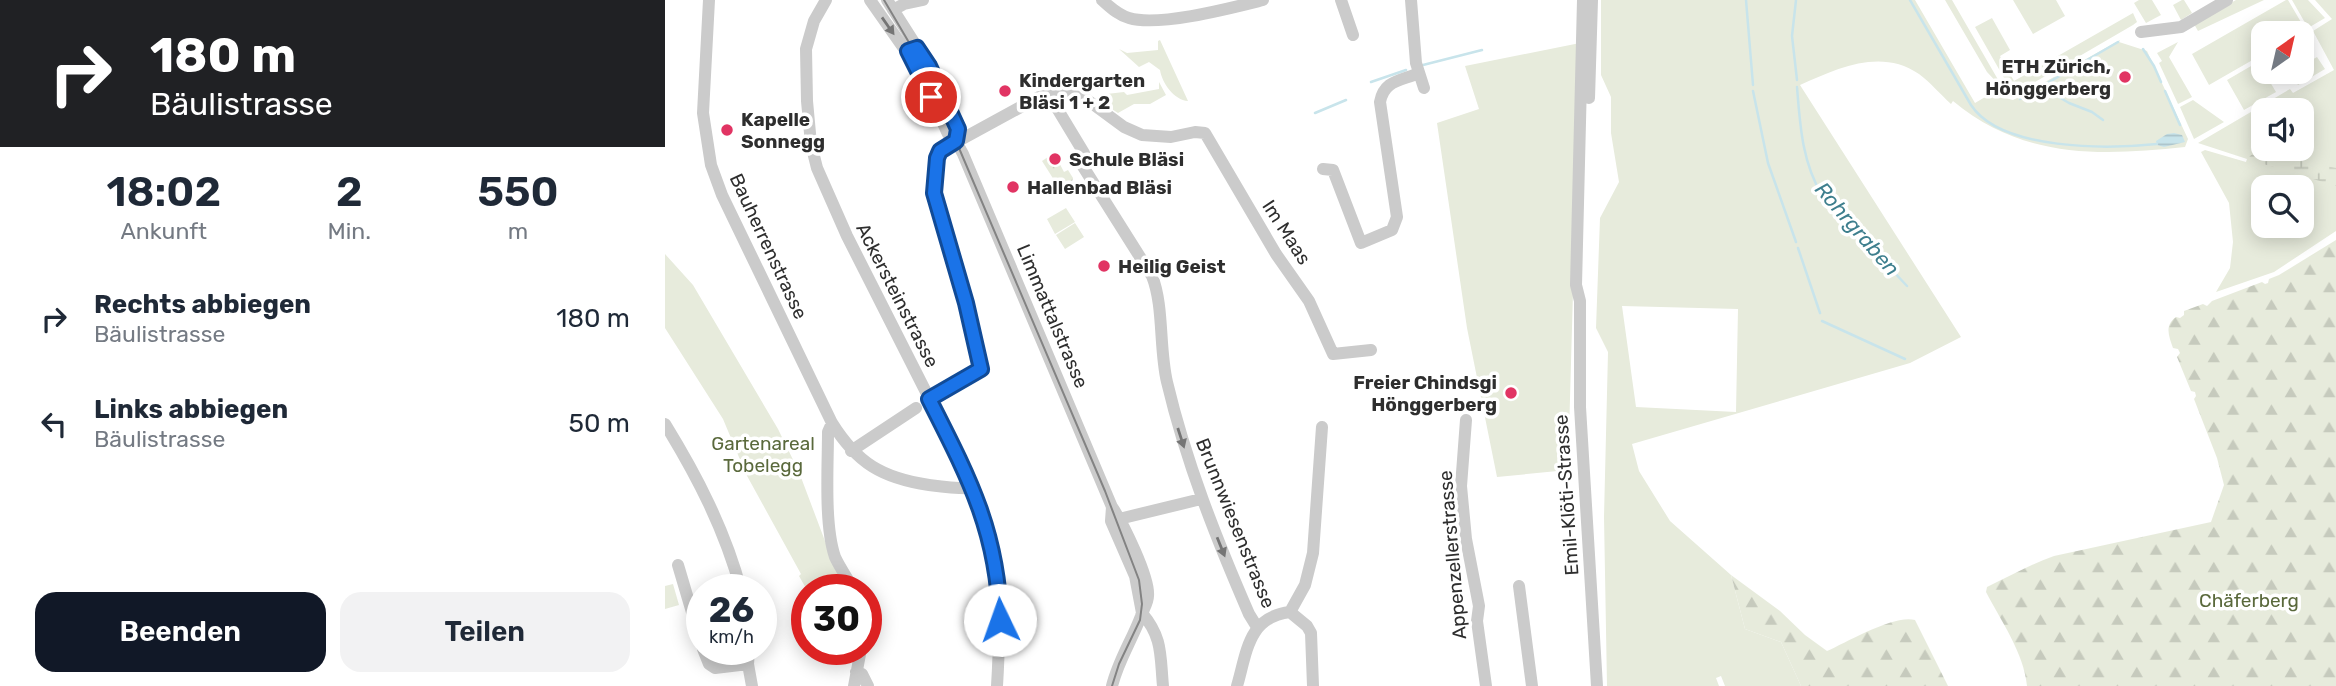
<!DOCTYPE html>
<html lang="de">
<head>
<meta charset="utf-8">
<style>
  :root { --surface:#fff; --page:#f2f2f3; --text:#1f2937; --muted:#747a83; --accent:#111827 }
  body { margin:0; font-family:Rubik,sans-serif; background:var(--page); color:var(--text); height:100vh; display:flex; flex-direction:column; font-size:26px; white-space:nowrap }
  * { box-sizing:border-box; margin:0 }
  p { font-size:23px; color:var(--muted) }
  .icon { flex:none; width:38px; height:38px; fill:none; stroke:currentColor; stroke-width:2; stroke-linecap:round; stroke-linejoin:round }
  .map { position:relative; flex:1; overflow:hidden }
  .panel { display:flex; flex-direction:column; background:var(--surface); width:665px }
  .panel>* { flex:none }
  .guide { background:#202124; color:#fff; overflow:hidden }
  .needle { width:46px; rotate:34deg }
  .controls { position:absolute; left:1586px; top:21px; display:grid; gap:14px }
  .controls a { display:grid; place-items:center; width:63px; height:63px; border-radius:14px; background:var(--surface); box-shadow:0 4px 18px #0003; font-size:35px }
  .speed { position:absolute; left:21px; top:574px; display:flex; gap:14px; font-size:35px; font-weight:700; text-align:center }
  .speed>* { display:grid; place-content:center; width:91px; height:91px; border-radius:50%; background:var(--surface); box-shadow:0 4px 18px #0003; line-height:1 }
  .speed small { font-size:18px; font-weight:400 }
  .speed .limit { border:10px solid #d22; background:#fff; color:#111 }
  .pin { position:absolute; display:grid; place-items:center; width:60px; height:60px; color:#fff; margin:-30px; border:4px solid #fff; border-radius:50%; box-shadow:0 2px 7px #0007 }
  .me { position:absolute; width:77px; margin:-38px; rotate:357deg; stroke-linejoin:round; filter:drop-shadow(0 0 5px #0008) }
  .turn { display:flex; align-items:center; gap:24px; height:147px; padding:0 35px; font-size:32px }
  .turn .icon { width:91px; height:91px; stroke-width:2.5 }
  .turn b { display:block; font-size:49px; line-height:60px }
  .eta { display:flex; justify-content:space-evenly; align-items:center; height:119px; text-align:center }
  .eta b { font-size:42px; font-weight:600; line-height:49px }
  .button { display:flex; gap:14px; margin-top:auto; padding:14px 35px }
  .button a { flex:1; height:80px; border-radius:21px; background:var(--accent); color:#fff; font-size:28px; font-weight:600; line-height:80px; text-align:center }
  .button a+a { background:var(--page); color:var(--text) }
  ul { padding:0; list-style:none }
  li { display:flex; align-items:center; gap:21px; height:105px; padding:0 35px }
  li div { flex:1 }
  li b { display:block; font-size:26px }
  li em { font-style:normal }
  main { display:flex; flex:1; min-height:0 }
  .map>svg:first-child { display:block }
  .green { fill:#e7ebdc; fill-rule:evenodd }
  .forest { fill:url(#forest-firs) }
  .wetland { fill:url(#wetland-marsh) }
  .park { fill:url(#park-crowns) }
  .water { fill:url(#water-rules) }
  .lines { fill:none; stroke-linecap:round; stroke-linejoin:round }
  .stream { stroke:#c8e4eb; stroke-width:2.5 }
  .minor { stroke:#cbcbcb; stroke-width:12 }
  .tram { stroke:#838383; stroke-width:2 }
  .oneway { fill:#757575 }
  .route-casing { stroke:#114b97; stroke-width:18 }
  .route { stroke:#1a73e8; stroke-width:12 }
  .poi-dot { fill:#e13463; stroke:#fff; stroke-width:2.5 }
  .labels { text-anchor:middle; stroke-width:7; stroke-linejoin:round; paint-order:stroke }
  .poi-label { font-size:19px; font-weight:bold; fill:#2e2e2e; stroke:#fff; text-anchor:start }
  .street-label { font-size:19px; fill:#2e2e2e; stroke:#fff }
  .park-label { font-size:19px; fill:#5a693c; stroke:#fff }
  .water-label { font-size:21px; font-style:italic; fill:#3e7f8e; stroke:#fff }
</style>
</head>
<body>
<main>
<section class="panel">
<div class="guide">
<div class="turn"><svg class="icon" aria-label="right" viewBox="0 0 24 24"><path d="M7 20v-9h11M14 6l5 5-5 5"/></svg><div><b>180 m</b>Bäulistrasse</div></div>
</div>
<div class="eta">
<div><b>18:02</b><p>Ankunft</p></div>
<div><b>2</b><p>Min.</p></div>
<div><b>550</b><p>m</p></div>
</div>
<ul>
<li><svg class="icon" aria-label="right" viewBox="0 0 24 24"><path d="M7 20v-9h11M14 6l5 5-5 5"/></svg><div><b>Rechts abbiegen</b><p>Bäulistrasse</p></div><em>180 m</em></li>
<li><svg class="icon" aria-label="left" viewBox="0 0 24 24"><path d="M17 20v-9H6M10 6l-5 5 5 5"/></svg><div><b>Links abbiegen</b><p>Bäulistrasse</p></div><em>50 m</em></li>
</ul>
<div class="button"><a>Beenden</a><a>Teilen</a></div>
</section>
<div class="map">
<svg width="1671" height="686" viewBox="0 0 1671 686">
  <defs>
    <pattern id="forest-firs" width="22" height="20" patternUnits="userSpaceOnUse" patternTransform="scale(1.75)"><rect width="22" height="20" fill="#e7ebdc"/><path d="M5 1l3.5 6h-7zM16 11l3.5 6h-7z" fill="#c6cabd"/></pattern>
    <pattern id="wetland-marsh" width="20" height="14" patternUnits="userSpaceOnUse" patternTransform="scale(1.75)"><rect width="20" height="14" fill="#e7ebdc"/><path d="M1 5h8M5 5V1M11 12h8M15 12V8" fill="none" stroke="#c6cabd"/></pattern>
    <pattern id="park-crowns" width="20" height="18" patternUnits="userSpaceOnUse" patternTransform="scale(1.75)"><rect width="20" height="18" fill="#e7ebdc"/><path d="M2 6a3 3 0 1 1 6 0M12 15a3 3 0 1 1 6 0" fill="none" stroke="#c6cabd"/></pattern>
    <pattern id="water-rules" width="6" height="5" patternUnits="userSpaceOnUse" patternTransform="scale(1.75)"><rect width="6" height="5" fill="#c8e4eb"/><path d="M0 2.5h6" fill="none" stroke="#acc4ca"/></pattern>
  </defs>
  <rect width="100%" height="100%" fill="#fff"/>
  <path class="green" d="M936 0H1250L1310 103 1332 90 1340 98 1348 100 1455 40 1454 42 1482 51 1523 139 1520 147C1434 156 1358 159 1288 101L1286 104C1275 94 1266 83 1254 74 1216 48 1173 68 1135 85L1296 337 1245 363 967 444 974 471 1005 521 1066 575 1080 629 1116 642 1136 686H1060L1056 676 1051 678 1054 686H942L939 517 943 352 931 328 935 218 954 182 946 133V97L936 75ZM957 306 1073 309 1071 412 971 407Z
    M1280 0H1287L1339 90 1322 72Z
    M1348 0H1391L1400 16 1368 34Z
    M1474 0H1487L1496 15 1481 23 1469 3Z
    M1517 0H1519L1527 13 1516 20 1508 5Z
    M1571 0H1599L1533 31 1529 24Z
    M1621 0H1623L1640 29 1634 33H1598V54L1544 85 1527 54Z
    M1627 0H1643L1660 18 1643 28Z
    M1650 0H1671V231L1609 272 1551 292 1565 268 1568 242 1564 203 1536 152 1540 150 1581 162 1582 159 1533 143 1625 89 1628 93 1669 70 1648 31 1667 19ZM1598 110H1636V149H1598ZM1598 187H1636V226H1598Z
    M1468 13 1472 22 1468 25 1365 85 1353 87 1343 85 1310 27 1327 18 1345 50 1335 56 1349 81Z
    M495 40 523 101C509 100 497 83 495 70L484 62 474 67 454 49 462 53 493 50V41Z
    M1513 42 1504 57 1527 97 1513 104 1494 63 1497 61 1492 53Z
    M915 43 903 470 832 477 802 328 772 123 814 109 800 66Z
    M1652 57 1660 69 1633 85 1625 72H1636V66Z
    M1593 62 1611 92 1579 110 1562 80Z
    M494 82 501 95 485 104H469L453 113 439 104 433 95 459 92 462 95 494 89Z
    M1528 100 1559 122 1529 139 1515 107Z
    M401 208 410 222 390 234 382 219Z
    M410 223 419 237 400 249 391 235Z
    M0 254 28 285 113 429 134 472 163 549 185 590H142L134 576 136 574 81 474 58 419 0 328Z
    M8 584 14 605 0 609V586Z"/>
  <path class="forest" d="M1671 240V686H1362C1359 653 1336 621 1321 592L1322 587C1345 576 1366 564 1389 556L1546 522 1559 485 1552 458 1529 399 1531 396 1530 392 1526 391 1512 357 1515 353 1513 349 1508 348C1504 336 1499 326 1511 317L1515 318 1519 315V311L1538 304 1542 306 1547 301 1597 282 1600 284 1603 283 1604 279 1614 275Z
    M1066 575 1115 611 1140 635 1162 651C1182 642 1230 614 1250 620L1283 686H1136L1116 642 1080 629Z"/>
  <path class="wetland" d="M1598 144V149H1629L1661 166 1671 168V186L1582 159Z"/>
  <path class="park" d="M389 153 399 172 403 170 408 178 406 185 396 191 377 161Z"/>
  <path class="water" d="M1509 133 1517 135 1520 142 1499 147 1492 145 1491 141 1502 134Z"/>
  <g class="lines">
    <path class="stream" d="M1081 0 1088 85
      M1131 0 1127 36 1132 80
      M1245 0 1306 105C1336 151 1444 149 1492 144
      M1478 49 1489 66 1496 82
      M758 65 817 50
      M706 82 741 70
      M1132 87C1135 125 1137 162 1157 195L1242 286
      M1377 87 1404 103 1427 112 1438 120
      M1088 91 1103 163 1131 242
      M1500 91 1515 125
      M1355 99 1453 42
      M650 113 681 100
      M1133 248 1155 313
      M1157 321 1240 359"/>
    <path class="minor" d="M44 0 38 113 46 165 57 195 167 423C192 463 217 478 264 485 279 487 293 489 308 488
      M161 0 149 21 141 49 142 101 146 144 152 168 182 236 303 475C335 550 337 606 332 686
      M205 0 252 67 283 134 291 141 298 154 447 507C458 523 485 578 483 596 483 603 478 610 476 616 467 640 453 661 447 686
      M222 0 264 66 274 87 293 129 291 141
      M437 0C445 7 453 15 464 18 494 27 566 8 598 0
      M676 0 688 35
      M746 0 751 63 759 88
      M918 0 911 285 915 301V407L932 686
      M228 10 239 4 258 0
      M1476 32 1516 27 1562 0
      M386 93 387 100 419 153 412 157 487 276C499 306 494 348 502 382 521 462 551 538 584 614L592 627
      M924 98 927 0
      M658 169 668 170 696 243 727 230 732 217 715 102C719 80 736 81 754 73
      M264 399 316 369 301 303 269 193 272 158 275 151 374 97 395 92 421 99 459 127 477 135 506 137 530 132 540 133 611 254 644 301 668 354 706 350
      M801 420 796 486 801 539 814 606 812 621 821 686
      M167 423 163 432C163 467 159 525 170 557 175 568 183 579 189 590
      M0 424C32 476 60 530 76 590
      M186 451 251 408
      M447 507 446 521 470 576 477 613
      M450 520 536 499
      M13 565 37 646
      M854 586 867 686
      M625 612 640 585 648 553 657 427
      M477 613C498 638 495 655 498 686
      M38 649 44 664 50 668 83 664
      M84 649 83 664 87 686
      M191 672 197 674 203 686
      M189 686 196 649
      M572 686C582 652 583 617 625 612L642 626 646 633 648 686"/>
    <path class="tram" d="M219 0 249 51 288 134 440 491 474 580 477 604 475 620 454 664 447 686"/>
  </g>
  <defs><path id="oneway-solid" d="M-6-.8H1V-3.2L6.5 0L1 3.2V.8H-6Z" transform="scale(1.75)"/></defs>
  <g class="oneway">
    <use href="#oneway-solid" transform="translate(223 26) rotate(55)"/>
    <use href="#oneway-solid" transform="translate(516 438) rotate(72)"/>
    <use href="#oneway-solid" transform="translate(556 547) rotate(68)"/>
  </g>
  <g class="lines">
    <defs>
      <path id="route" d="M266 97 243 51 252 48 264 66 293 129 291 141 275 151 272 158 269 193 301 303 316 369 264 399C303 476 333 532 335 620"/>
    </defs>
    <use href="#route" class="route-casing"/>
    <use href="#route" class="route"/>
  </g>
  <g class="poi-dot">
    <circle cx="1460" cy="77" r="7"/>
    <circle cx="340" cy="91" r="7"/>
    <circle cx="62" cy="130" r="7"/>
    <circle cx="390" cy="159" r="7"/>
    <circle cx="348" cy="187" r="7"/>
    <circle cx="439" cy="266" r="7"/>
    <circle cx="846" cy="393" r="7"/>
  </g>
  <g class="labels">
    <g class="poi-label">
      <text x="1446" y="73" text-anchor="end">ETH Zürich,<tspan x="1446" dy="22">Hönggerberg</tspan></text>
      <text x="354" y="87">Kindergarten<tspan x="354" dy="22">Bläsi 1 + 2</tspan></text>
      <text x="76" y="126">Kapelle<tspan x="76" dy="22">Sonnegg</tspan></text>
      <text x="404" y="166">Schule Bläsi</text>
      <text x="362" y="194">Hallenbad Bläsi</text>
      <text x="453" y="273">Heilig Geist</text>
      <text x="832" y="389" text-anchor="end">Freier Chindsgi<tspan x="832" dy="22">Hönggerberg</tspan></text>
    </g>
    <g class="street-label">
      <text transform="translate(622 232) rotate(57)" y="7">Im Maas</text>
      <text transform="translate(104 246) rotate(65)" y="7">Bauherrenstrasse</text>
      <text transform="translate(233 295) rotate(63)" y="7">Ackersteinstrasse</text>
      <text transform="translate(388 316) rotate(67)" y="7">Limmattalstrasse</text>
      <text transform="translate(901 495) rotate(-94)" y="7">Emil-Klöti-Strasse</text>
      <text transform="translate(571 523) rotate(68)" y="7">Brunnwiesenstrasse</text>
      <text transform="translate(787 555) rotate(-95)" y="7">Appenzellerstrasse</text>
    </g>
    <g class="park-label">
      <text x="98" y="450">Gartenareal<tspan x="98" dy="22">Tobelegg</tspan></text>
      <text x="1584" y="607">Chäferberg</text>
    </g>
    <g class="water-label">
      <text transform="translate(1192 229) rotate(49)" y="7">Rohrgraben</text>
    </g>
  </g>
</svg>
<div class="controls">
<a><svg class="needle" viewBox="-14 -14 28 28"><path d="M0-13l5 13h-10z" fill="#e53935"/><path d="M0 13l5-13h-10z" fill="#747a83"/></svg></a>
<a><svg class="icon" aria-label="sound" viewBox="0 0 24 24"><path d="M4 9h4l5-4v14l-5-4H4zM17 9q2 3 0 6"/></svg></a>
<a><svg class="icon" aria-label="search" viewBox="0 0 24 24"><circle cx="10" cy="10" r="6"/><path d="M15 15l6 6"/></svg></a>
</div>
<div class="speed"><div>26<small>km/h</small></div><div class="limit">30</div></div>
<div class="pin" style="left:266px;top:97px;background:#d93025"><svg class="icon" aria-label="arrive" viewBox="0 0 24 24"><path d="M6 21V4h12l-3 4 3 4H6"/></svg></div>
<svg class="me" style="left:335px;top:620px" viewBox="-20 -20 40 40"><circle r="19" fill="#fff"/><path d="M0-13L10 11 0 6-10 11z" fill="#1a73e8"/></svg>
</div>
</main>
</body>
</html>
